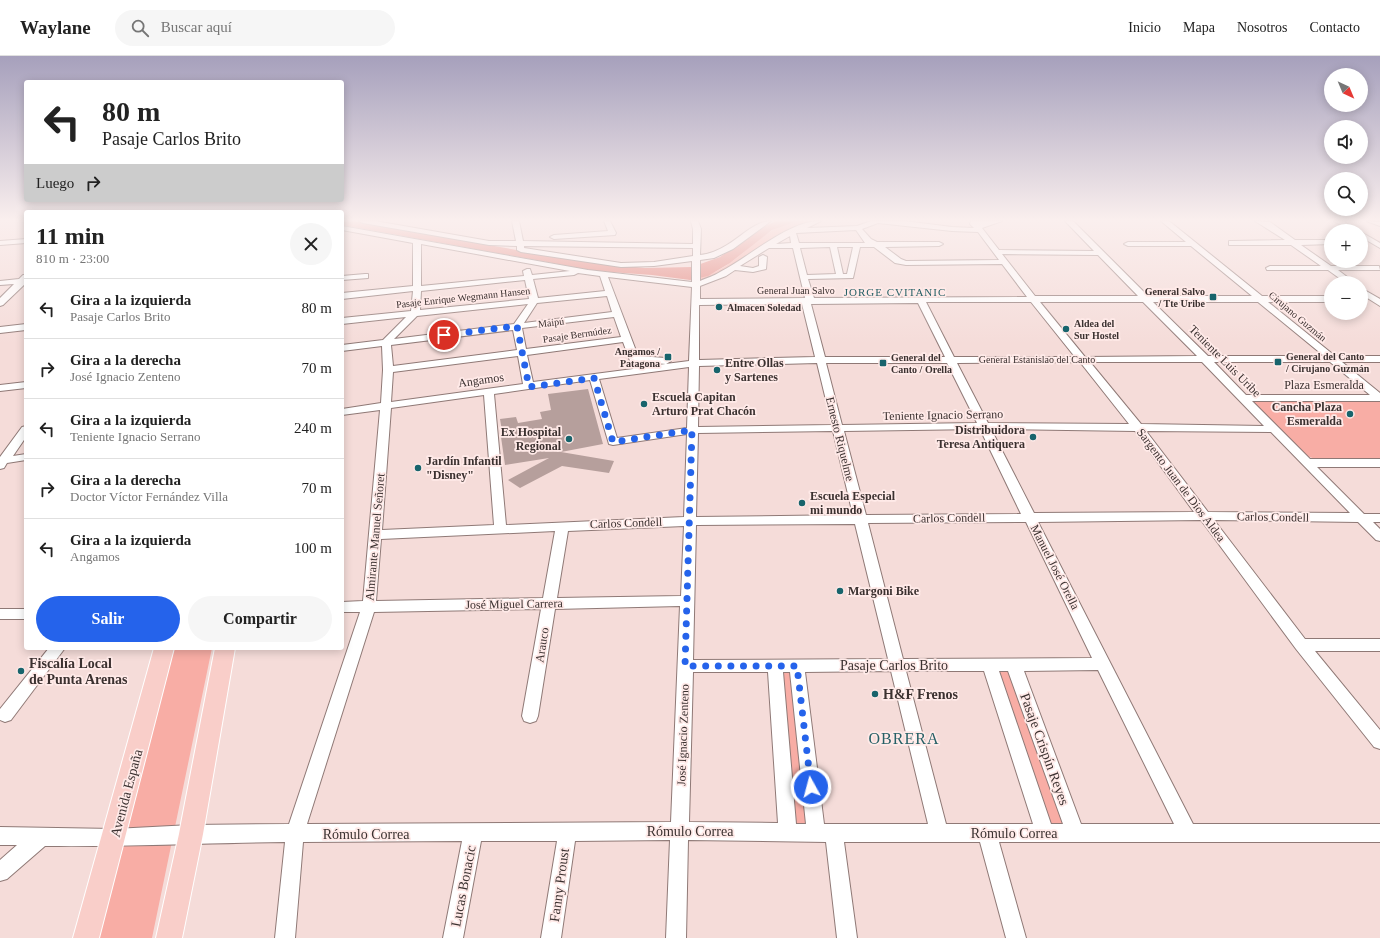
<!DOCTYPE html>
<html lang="es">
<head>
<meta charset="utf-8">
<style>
  :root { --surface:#fff; --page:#f6f6f6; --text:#222; --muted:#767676; --line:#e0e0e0; --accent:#2563eb }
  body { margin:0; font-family:"Times New Roman",serif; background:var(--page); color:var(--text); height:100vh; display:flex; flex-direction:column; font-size:15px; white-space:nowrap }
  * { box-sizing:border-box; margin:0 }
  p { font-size:13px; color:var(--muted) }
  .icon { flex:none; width:22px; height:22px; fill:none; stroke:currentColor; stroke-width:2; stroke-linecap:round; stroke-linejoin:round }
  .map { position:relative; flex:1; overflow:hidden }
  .drawer { position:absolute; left:24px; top:154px; width:320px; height:440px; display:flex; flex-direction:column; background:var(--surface); border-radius:4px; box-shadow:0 2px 10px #0003 }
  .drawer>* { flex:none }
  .guide { position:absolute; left:24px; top:24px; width:320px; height:122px; border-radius:4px; box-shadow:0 2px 10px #0003; background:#fff; color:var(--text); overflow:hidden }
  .needle { width:26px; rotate:136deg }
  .tools { position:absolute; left:1324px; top:12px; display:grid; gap:8px }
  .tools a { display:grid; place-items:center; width:44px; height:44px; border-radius:50%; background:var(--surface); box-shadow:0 2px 10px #0003; font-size:20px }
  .pin { position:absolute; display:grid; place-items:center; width:34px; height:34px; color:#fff; margin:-17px; border:2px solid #fff; border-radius:50%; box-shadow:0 1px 4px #0007 }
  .me { position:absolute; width:44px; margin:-22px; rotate:353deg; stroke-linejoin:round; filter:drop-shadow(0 0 3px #0008) }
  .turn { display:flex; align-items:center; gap:14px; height:84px; padding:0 12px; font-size:18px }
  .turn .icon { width:52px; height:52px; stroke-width:2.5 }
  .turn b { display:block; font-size:28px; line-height:34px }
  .then { display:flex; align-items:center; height:38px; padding:0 12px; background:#0003; gap:8px; font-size:15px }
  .round { display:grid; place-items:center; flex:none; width:42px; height:42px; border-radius:21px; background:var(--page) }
  .overview { display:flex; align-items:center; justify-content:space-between; height:68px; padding:0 12px }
  h1 { font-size:24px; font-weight:600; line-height:30px }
  .primary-button { display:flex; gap:8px; margin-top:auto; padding:8px 12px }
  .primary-button a { flex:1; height:46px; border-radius:24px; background:var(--accent); color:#fff; font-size:16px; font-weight:600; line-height:46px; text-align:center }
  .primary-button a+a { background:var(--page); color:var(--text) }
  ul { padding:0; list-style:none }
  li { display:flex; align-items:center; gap:12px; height:60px; padding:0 12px; border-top:1px solid var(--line) }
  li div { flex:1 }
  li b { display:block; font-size:15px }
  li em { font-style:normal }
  header { display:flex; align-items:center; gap:24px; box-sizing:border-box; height:56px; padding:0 20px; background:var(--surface); border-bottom:1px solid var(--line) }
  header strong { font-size:19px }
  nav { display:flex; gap:22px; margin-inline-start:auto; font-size:14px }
  .search { width:280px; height:36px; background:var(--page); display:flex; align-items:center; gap:10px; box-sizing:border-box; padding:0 14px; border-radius:22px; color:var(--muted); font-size:15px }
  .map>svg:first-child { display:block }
  .green { fill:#f8ada5 }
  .water { fill:#e3837b }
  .building { fill:#b69f9c }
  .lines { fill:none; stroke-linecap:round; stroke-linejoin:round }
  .minor-casing { stroke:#8f7976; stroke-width:2 }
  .major-casing { stroke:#fff; stroke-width:2 }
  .minor { fill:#fff; fill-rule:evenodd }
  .major { fill:#f9cec9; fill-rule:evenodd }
  .route { stroke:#2563eb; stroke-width:7; stroke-dasharray:0 12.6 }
  .poi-dot { fill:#17646c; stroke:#ffeae8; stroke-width:1.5 }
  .labels { text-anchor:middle; stroke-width:3.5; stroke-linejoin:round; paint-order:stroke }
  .far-street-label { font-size:10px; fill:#3b3130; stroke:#ffeae8 }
  .far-poi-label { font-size:10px; font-weight:bold; fill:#3b3130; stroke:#ffeae8; text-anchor:start }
  .far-neighbourhood-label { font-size:11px; letter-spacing:1px; fill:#266066; stroke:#ffeae8 }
  .street-label { font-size:12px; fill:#3b3130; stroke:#ffeae8 }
  .poi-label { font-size:12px; font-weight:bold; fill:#3b3130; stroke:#ffeae8; text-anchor:start }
  .near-poi-label { font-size:14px; font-weight:bold; fill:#3b3130; stroke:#ffeae8; text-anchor:start }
  .near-street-label { font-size:14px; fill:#3b3130; stroke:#ffeae8 }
  .near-neighbourhood-label { font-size:16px; letter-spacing:1px; fill:#266066; stroke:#ffeae8 }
</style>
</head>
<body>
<header>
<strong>Waylane</strong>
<div class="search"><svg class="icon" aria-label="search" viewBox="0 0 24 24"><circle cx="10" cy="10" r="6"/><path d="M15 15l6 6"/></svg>Buscar aquí</div>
<nav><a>Inicio</a><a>Mapa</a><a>Nosotros</a><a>Contacto</a></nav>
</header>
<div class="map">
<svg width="1380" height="882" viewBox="0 0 1380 882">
  <rect width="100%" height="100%" fill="#f5dcd9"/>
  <path class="green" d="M798 165H810L777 179 725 214 700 226V221C728 216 748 189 771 175 779 170 789 168 798 165Z
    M1372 343 1380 346V404H1318L1307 400 1253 348 1257 344Z
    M170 592H212L152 882H91Z
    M999 614H1011L1065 767H1051Z
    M780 616H792L807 769H793Z"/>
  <path class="water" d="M342 165H353L585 206 645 212 692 211 720 201 761 172 776 165H798L772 174 730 207 708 220 690 224 652 219 596 215 342 169Z"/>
  <path class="building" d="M588 333 603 388 561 396 614 405 609 417 562 410 520 432 508 424 549 402 505 409 501 381H503L500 363 516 361 518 367 542 363 540 356 551 354 548 338Z"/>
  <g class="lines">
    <defs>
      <path id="minor" d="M359 165H375L489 185H516L512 165H519L523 185 693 188V173L691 165H698L701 173 700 199C710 198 719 194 727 189 741 181 755 165 771 165L733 193 714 202 700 204V225C706 222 714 220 720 216 748 202 789 164 821 165L807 172 857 170 871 165H904L952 171 974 172 970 168 971 165H1002L982 172 999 194 1094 195 1065 165H1073L1148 240H1252L1191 190H1128L1124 188 1128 186H1186L1161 165H1169L1262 240H1331V246H1268L1335 300H1380V306H1342L1380 337V345H1252L1310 403H1380V411H1317L1364 458H1380V466H1373L1380 473V485L1376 484 1358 466 1214 464 1305 583H1380V595H1315L1380 674V693L1374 691 1296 593 1201 464 1038 466 1193 768H1380V786H999L1026 882H1006L980 786H844L857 882H837L826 786 688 784 686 882H666L670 784 575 785 561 882H541L557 785H481L463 882H443L462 785 303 786 295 882H275L285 786C205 787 125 791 45 790L7 823 0 825V804L17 789H0V771L114 773 191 769 289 768 360 556H342V546L363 545 380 354 342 359V353L381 347 383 314 382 290 342 295V289L383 284 406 261 342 268V262L411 255 413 235 342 243V237L413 230V187L342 174V170L588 214 692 226V205L654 210 621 211 521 196 517 194V190L489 189 363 167ZM878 167 952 175 978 176 999 204 906 205 901 203 885 191 939 190 943 188 939 186H877L871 183 862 173ZM856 174 865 187H799L796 177ZM790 180 791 187 776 188ZM421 188 570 215 532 219 530 213H527L523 215 524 220 421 230ZM524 190 693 192V200L654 206 621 207 524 192ZM830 191 836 218 807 219 800 192ZM837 191H853L847 218H843ZM860 191H874L895 207 906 209 1002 208 1027 241 814 242 808 223 853 222ZM769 192H793L805 242 700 243V230L726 220 735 214 753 216 766 213 767 201 763 199 759 201V210L753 212 740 210ZM1002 198 1098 199 1138 240H1035ZM578 217 600 220 605 235 538 242 533 223 574 219ZM608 221 692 231 689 305 642 311 640 306 666 308 671 305 666 302 638 300ZM525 224 529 243 420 254 421 235ZM607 240 612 256 524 267 537 247ZM926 246H1031L1075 301H954ZM1040 246H1143L1197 300 1085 301ZM1153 246H1258L1324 300H1208ZM918 247 945 301H825L811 248ZM528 248 514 268 394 283 417 260ZM802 248 815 301 699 304V249ZM614 261 621 281 526 293 522 272ZM513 274 517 294 393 310 391 289ZM623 286 633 313 533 326 527 299ZM518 300 523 328 391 346 393 316ZM1080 306 1129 368 988 367 957 307ZM1090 306H1202L1264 370 1141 368ZM1214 306H1330L1370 339H1246ZM817 307 832 369 698 371 699 310ZM826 307H947L977 367 842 369ZM689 311 687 372 617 382 599 323ZM590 324 609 388 613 389 687 378 684 461 506 469 494 338ZM484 339 494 469 382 474 391 352ZM980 373 1021 458 866 459 844 375ZM991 373 1135 375 1194 456 1034 457ZM833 375 853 459 696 461 698 377ZM1146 375 1271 376 1350 457 1208 456ZM1026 466 1092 602 903 603 868 467ZM855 468 888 603 693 604 696 469ZM684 470 681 540 557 542 568 475ZM555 475 543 542 376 545 381 483ZM680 550 671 766 307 768 374 556 541 553 522 660 524 665 530 667 536 665 538 660 555 553ZM1098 614 1174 768H1081L1024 615ZM891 615 928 768H824L805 616ZM906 615H984L1033 768H946ZM999 615H1008L1063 768H1051ZM693 616H768L778 767 689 766ZM783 616H790L806 768H796Z
        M604 165H610L616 177 615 179 554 183 550 181 554 179 608 175Z
        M1255 165 1270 166 1295 184H1331V188L1301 189 1331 210H1379L1380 214H1338L1355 227H1346L1328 214H1267L1266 212 1270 210H1321L1291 189H1229V185H1232L1285 184Z
        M1334 165H1343L1359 175H1350Z
        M1367 165 1380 166V170L1369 166Z
        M1361 176 1380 187V192L1361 181Z
        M26 183V187L0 189V185Z
        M365 218H368V222L342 224V220Z
        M23 219H26V227L3 249 0 250V242L14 228 0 229V225L19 223Z
        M1361 232 1380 243V250L1361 238Z
        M26 268V274L0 277V271Z
        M26 326V332L0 335V329Z
        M26 370V381L13 400 26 398V404L7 407 4 412 0 413V401L22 371Z
        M0 553H26V563H0Z
        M49 592H65L11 664 5 666 0 664V653Z"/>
      <path id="major" d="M154 592H174L99 882H73Z
        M215 592H235L203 778 182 882H156L179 778Z"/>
    </defs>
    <use href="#minor" class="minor-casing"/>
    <use href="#major" class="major-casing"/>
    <use href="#minor" class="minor"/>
    <use href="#major" class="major"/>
  </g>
  <linearGradient id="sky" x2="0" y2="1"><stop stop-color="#a6a0bc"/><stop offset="0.57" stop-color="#faefee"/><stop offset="1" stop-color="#faefee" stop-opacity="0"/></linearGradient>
  <rect width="1380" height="288" fill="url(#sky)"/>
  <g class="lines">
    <path class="route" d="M444 279 517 270 529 331 594 322 613 386 692 374 685 610H797L811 731"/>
  </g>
  <g class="poi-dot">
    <rect x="1209" y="237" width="8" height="8" rx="2"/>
    <circle cx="719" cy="251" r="4"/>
    <circle cx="1066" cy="273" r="4"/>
    <rect x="664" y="297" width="8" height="8" rx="2"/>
    <rect x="1274" y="302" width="8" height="8" rx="2"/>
    <rect x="879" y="303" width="8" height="8" rx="2"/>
    <circle cx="717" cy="314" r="4"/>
    <circle cx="644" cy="348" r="4"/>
    <circle cx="1350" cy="358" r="4"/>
    <circle cx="1033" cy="381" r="4"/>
    <circle cx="569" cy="383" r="4"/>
    <circle cx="418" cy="412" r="4"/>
    <circle cx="802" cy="447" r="4"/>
    <circle cx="840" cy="535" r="4"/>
    <circle cx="21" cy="615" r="4"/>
    <circle cx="875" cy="638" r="4"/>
  </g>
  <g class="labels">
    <g class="far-street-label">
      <text x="796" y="238">General Juan Salvo</text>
      <text transform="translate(463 241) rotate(-6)" y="4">Pasaje Enrique Wegmann Hansen</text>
      <text transform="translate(1298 260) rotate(40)" y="4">Cirujano Guzmán</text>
      <text transform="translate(551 266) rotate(-7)" y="4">Maipú</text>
      <text transform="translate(577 278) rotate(-8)" y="4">Pasaje Bermúdez</text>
      <text x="1037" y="307">General Estanislao del Canto</text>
    </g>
    <g class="far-poi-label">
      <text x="1205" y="239" text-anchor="end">General Salvo<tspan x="1205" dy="12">/ Tte Uribe</tspan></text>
      <text x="727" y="255">Almacen Soledad</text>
      <text x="1074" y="271">Aldea del<tspan x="1074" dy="12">Sur Hostel</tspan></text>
      <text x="660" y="299" text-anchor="end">Angamos /<tspan x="660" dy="12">Patagona</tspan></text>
      <text x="1286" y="304">General del Canto<tspan x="1286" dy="12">/ Cirujano Guzmán</tspan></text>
      <text x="891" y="305">General del<tspan x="891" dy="12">Canto / Orella</tspan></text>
    </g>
    <g class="far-neighbourhood-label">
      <text x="895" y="240">JORGE CVITANIC</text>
    </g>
    <g class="street-label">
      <text transform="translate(1225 305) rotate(45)" y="4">Teniente Luis Uribe</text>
      <text transform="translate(481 324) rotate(-8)" y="4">Angamos</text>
      <text x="1324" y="333">Plaza Esmeralda</text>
      <text transform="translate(943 359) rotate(-1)" y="4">Teniente Ignacio Serrano</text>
      <text transform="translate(840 383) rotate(76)" y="4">Ernesto Riquelme</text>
      <text transform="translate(1181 429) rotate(53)" y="4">Sargento Juan de Dios Aldea</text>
      <text transform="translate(1273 461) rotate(1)" y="4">Carlos Condell</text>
      <text transform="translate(949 462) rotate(-1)" y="4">Carlos Condell</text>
      <text transform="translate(626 467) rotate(-2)" y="4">Carlos Condell</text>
      <text transform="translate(375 481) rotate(-85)" y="4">Almirante Manuel Señoret</text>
      <text transform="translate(1055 511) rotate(63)" y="4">Manuel José Orella</text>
      <text transform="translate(514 548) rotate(-1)" y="4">José Miguel Carrera</text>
      <text transform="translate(542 589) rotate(-81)" y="4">Arauco</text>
      <text transform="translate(683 679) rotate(-88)" y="4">José Ignacio Zenteno</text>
    </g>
    <g class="poi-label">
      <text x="725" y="311">Entre Ollas<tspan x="725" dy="14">y Sartenes</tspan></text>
      <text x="652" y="345">Escuela Capitan<tspan x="652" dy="14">Arturo Prat Chacón</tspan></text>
      <text x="1342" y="355" text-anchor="end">Cancha Plaza<tspan x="1342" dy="14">Esmeralda</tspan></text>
      <text x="1025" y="378" text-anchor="end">Distribuidora<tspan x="1025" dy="14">Teresa Antiquera</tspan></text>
      <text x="561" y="380" text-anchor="end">Ex Hospital<tspan x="561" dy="14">Regional</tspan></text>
      <text x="426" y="409">Jardín Infantil<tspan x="426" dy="14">"Disney"</tspan></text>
      <text x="810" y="444">Escuela Especial<tspan x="810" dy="14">mi mundo</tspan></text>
      <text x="848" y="539">Margoni Bike</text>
    </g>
    <g class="near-poi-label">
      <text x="29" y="612">Fiscalía Local<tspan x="29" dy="16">de Punta Arenas</tspan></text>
      <text x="883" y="643">H&amp;F Frenos</text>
    </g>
    <g class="near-street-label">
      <text x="894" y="614">Pasaje Carlos Brito</text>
      <text transform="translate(1045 693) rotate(70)" y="5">Pasaje Crispín Reyes</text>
      <text transform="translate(126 737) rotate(-75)" y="5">Avenida España</text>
      <text x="690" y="780">Rómulo Correa</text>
      <text x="1014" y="782">Rómulo Correa</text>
      <text x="366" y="783">Rómulo Correa</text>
      <text transform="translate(559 829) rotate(-82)" y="5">Fanny Proust</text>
      <text transform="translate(463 830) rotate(-79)" y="5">Lucas Bonacic</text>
    </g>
    <g class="near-neighbourhood-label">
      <text x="904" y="688">OBRERA</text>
    </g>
  </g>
</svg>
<div class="tools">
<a><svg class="needle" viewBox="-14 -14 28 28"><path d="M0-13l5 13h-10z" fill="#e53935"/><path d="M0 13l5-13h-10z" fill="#767676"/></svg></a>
<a><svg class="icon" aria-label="sound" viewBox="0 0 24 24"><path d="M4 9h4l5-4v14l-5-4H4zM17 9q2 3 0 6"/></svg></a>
<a><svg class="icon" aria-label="search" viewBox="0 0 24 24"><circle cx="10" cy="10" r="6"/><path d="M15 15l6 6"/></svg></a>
<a>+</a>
<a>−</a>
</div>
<div class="pin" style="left:444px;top:279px;background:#d93025"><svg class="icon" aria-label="arrive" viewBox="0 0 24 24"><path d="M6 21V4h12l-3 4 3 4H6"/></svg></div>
<svg class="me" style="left:811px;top:731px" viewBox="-20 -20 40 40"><circle r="17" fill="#2563eb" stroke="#fff" stroke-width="3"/><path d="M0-11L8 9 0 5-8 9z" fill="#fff"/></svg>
<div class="guide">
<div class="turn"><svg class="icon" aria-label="left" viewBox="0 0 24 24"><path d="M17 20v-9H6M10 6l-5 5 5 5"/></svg><div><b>80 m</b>Pasaje Carlos Brito</div></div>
<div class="then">Luego<svg class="icon" aria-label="right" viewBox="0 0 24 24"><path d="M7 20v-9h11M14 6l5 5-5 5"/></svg></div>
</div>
<section class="drawer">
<div class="overview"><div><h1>11 min</h1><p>810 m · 23:00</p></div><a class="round"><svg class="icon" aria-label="close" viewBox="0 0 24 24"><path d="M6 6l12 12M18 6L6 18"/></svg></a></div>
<ul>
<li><svg class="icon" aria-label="left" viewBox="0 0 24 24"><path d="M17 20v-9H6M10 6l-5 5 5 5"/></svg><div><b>Gira a la izquierda</b><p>Pasaje Carlos Brito</p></div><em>80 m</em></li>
<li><svg class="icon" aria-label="right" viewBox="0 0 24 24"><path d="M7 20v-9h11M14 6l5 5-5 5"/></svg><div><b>Gira a la derecha</b><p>José Ignacio Zenteno</p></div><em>70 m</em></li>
<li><svg class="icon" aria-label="left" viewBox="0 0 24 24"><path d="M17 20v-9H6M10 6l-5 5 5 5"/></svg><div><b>Gira a la izquierda</b><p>Teniente Ignacio Serrano</p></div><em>240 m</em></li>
<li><svg class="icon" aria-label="right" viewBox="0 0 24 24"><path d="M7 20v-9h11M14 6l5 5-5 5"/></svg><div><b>Gira a la derecha</b><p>Doctor Víctor Fernández Villa</p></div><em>70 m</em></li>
<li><svg class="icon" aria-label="left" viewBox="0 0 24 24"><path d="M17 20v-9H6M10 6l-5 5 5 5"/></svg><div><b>Gira a la izquierda</b><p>Angamos</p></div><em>100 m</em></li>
</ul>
<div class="primary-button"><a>Salir</a><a>Compartir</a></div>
</section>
</div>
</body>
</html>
